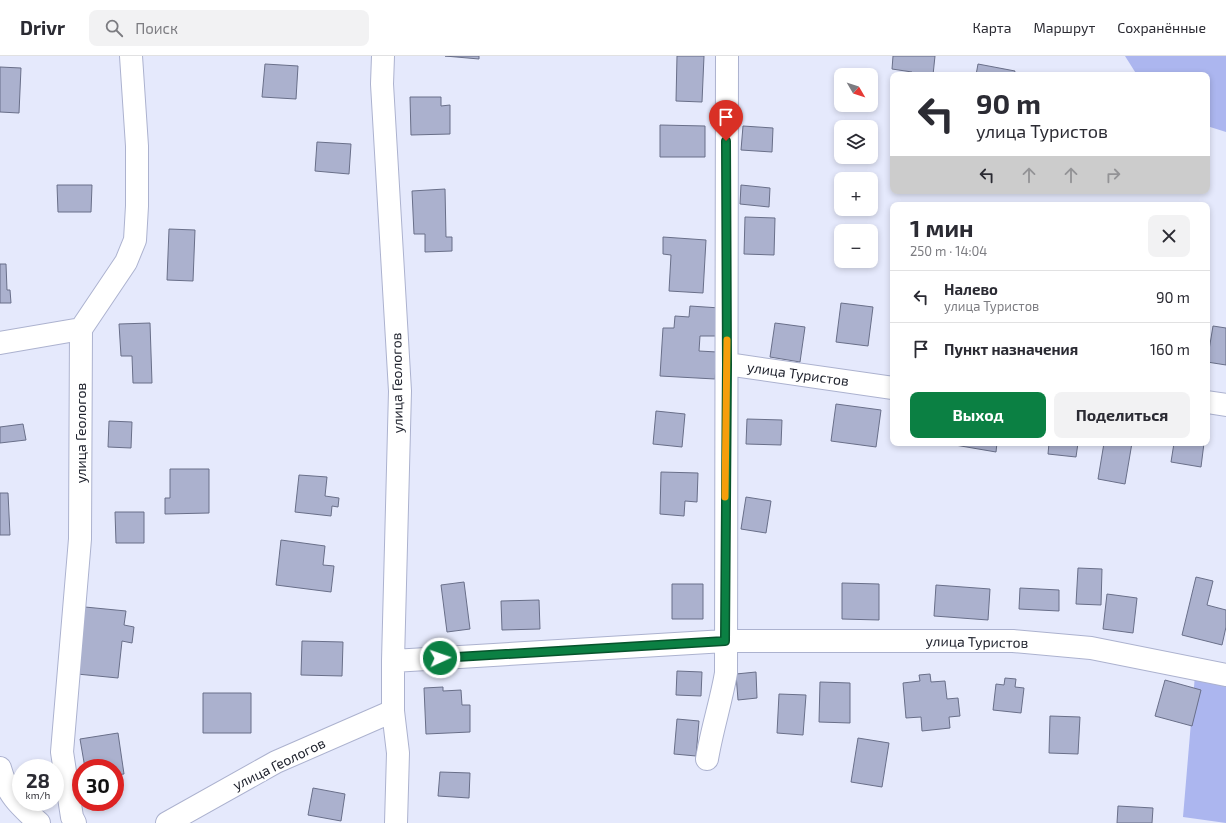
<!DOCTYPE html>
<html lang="ru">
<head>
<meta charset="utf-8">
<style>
  :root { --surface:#fff; --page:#f2f2f3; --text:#2b2b33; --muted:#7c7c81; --line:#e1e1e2; --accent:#0b8043 }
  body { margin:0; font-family:"Exo 2",sans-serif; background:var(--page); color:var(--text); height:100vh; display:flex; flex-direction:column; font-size:15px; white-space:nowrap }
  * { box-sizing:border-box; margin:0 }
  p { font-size:13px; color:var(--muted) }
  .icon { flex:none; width:22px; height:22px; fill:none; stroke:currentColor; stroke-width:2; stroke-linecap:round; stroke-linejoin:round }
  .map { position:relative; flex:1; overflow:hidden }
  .drawer { position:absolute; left:890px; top:146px; width:320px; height:244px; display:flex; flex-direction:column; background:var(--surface); border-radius:8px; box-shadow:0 2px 6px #0003 }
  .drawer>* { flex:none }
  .top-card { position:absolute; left:890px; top:16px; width:320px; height:122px; border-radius:8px; box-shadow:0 2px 6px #0003; background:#fff; color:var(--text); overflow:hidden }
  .needle { width:26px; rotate:129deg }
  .controls { position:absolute; left:834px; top:12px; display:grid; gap:8px }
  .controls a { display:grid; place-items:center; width:44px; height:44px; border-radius:8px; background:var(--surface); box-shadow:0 2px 6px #0003; font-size:20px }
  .speed { position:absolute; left:12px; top:703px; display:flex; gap:8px; font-size:20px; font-weight:700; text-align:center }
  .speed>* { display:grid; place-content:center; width:52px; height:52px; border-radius:50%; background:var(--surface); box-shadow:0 2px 6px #0003; line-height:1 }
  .speed small { font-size:10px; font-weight:400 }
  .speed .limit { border:6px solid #d22; background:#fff; color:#111 }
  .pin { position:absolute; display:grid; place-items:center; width:34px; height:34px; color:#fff; margin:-41px -17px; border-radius:50% 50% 50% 0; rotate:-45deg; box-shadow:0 0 4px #0007 }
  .pin .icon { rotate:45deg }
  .me { position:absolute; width:44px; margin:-22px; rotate:87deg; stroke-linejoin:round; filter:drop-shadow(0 0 3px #0008) }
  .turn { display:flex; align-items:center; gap:14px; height:84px; padding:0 20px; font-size:18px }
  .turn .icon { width:52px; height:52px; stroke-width:2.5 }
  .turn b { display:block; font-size:28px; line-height:34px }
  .lanes { display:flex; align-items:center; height:38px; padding:0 20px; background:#0003; justify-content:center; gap:20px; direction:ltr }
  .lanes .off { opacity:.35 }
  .round { display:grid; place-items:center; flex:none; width:42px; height:42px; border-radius:8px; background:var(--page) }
  .head { display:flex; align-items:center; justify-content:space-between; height:68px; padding:0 20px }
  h1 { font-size:24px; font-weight:700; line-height:30px }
  .primary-button { display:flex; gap:8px; margin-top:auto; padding:8px 20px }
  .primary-button a { flex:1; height:46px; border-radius:8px; background:var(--accent); color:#fff; font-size:16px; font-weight:700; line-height:46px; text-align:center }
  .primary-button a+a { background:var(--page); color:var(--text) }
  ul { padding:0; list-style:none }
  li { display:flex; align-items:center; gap:12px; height:52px; padding:0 20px; border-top:1px solid var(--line) }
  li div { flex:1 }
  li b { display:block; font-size:15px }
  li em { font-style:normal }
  header { display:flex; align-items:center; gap:24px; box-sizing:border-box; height:56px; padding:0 20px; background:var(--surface); border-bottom:1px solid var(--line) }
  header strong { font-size:19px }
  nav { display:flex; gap:22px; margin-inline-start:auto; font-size:14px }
  .search { width:280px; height:36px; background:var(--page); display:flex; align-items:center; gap:10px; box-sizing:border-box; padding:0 14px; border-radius:8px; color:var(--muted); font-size:15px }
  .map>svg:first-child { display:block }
  .green { fill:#acb6ef }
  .building { fill:#abb1ce; stroke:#696f89 }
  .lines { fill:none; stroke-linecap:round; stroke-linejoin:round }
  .minor-casing { stroke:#acb2cf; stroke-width:24 }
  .minor { stroke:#fff; stroke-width:22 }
  .route-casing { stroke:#07532c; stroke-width:10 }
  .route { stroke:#0b8043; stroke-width:7 }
  .slow { stroke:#f59e0b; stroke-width:7 }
  .labels { text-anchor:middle; stroke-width:4; stroke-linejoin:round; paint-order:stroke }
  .street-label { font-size:14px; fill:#21242f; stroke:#fff }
</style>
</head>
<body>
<header>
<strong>Drivr</strong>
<div class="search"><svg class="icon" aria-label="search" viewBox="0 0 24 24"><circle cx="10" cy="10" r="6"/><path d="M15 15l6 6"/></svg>Поиск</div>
<nav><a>Карта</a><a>Маршрут</a><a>Сохранённые</a></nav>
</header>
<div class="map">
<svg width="1226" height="767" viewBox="0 0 1226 767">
  <rect width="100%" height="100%" fill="#e5e9fc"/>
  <path class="green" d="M1125 0H1226V76L1207 70V19H1137Z
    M1195 619 1226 626V767L1183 761Z"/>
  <path class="building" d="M445 0H479V3Z
    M677 0H704L702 46 676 45Z
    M893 0H935L933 19H912V16L892 13Z
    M265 8 298 10 296 43 262 41Z
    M978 8 1015 15 1014 19H976Z
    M0 11 21 12 19 57 0 56Z
    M410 41H441V50L450 49V78L411 79Z
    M660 69 705 70V101H660Z
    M743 70 773 72 772 96 741 94Z
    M317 86 351 88 349 118 315 115Z
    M57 129H92L91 156H58Z
    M741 129 770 132 769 151 740 148Z
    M445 133 446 181H452V195L425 196V178H414L412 135Z
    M745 161 775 162 774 199 744 198Z
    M169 173 195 174 193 225 167 224Z
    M663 181 706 184 703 237 669 235 671 199 663 198Z
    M0 208H6L7 234H10L11 247H0Z
    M841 247 873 251 868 290 836 286Z
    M690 250 720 252 718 280H700L699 295 717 296 715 323 660 320 663 272H674L675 260 689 261Z
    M150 267 152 327H133L132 300H121L119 268Z
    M775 267 805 271 800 306 770 301Z
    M1213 270 1226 272V309L1207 306Z
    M836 348 881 354 876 391 831 385Z
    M656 355 685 358 682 391 653 388Z
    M747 363 782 364 781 389 746 388Z
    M109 365 132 366 131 392 108 391Z
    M23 368 26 384 0 387V371Z
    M956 387H997L996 396 955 389Z
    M1049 387H1078L1076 401 1048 398Z
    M1104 387H1132L1125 428 1098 423Z
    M1174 387H1204L1201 411 1171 406Z
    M170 413H209V457L165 458V442H170Z
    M661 416 698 417 697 446 685 445 684 460 660 458Z
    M299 419 327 421 325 440 339 442 338 451 332 450 331 460 295 456Z
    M0 437H8L10 479H0Z
    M746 441 771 445 766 477 741 473Z
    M115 456H144V487H116Z
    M281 484 325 490 323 509 334 510 331 536 276 529Z
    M1078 512 1102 513 1101 549 1076 548Z
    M1196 521 1213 525 1207 549 1226 554V571L1222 589 1182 579Z
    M464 526 470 573 447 576 441 529Z
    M842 527 879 528V564L842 563Z
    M672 528H703V563H672Z
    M936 529 990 533 988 564 934 560Z
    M1020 532 1059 534V555L1019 553Z
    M1107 538 1137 542 1133 577 1103 573Z
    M539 544 540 573 502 574 501 545Z
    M85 551 126 555 124 569 134 571 132 587 122 585 118 622 77 618Z
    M302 585 343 586 342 620 301 619Z
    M677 615 702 616 701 640 676 639Z
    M756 616 757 642 738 644 736 618Z
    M930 618 931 626 945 625 947 643 958 642 960 660 949 661 950 672 922 675 921 661 906 662 903 627 920 625 919 619Z
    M1005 622 1016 623 1015 631 1024 632 1021 657 993 654 996 628 1004 629Z
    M1165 624 1201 634 1192 670 1155 660Z
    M820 626 850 627V667L819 666Z
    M443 631V635L461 634 462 649H470V676L426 678 424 632Z
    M203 637H251V677H203Z
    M779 638 806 639 803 679 777 677Z
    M1050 660 1080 661 1078 698 1049 697Z
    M677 663 699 665 696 700 674 698Z
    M118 677 124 718 115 719V712H85L80 683Z
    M858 682 889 687 882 731 851 726Z
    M440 716 470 717 469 742 438 740Z
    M313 732 345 738 341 765 308 759Z
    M1118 750 1153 752 1152 767H1117Z"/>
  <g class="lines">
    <defs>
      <path id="minor" d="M383 0 382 28 400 335 393 605V655L398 697 396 767
        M0 287 81 273
        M727 308 893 332
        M1207 346 1226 349
        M393 605 725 585H1013L1091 592 1226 619
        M707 703C712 673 721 646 726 617L727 0
        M0 712C7 738 19 749 39 767
        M75 767 72 761 62 696 80 483 81 273 126 206 135 184 137 150V90L131 0
        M167 767 276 706 393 655"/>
    </defs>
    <use href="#minor" class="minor-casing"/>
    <use href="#minor" class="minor"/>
  </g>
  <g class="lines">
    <defs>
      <path id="route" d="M440 602 725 585 727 308 726 85"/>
    </defs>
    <use href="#route" class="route-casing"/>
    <use href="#route" class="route"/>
    <path class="slow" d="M725 441 727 284"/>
  </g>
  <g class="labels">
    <g class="street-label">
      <text transform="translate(798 318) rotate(8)" y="5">улица Туристов</text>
      <text transform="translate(397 327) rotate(-91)" y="5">улица Геологов</text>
      <text transform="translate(81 377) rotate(-90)" y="5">улица Геологов</text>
      <text transform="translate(977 586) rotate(1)" y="5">улица Туристов</text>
      <text transform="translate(279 708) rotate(-26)" y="5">улица Геологов</text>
    </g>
  </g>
</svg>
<div class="controls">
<a><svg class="needle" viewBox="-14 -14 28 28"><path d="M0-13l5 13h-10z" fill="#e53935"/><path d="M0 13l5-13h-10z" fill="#7c7c81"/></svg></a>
<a><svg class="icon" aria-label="layers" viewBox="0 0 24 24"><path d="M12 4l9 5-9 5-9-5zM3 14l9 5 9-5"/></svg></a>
<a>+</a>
<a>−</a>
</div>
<div class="speed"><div>28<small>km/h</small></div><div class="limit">30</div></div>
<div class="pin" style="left:726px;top:85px;background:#d93025"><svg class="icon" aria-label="arrive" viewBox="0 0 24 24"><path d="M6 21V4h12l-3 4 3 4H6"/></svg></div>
<svg class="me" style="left:440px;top:602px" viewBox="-20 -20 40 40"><circle r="17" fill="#0b8043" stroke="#fff" stroke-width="3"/><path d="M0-11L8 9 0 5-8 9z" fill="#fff"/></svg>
<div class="top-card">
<div class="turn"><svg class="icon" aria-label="left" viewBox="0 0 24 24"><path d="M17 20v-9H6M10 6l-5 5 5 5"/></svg><div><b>90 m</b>улица Туристов</div></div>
<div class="lanes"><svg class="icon" aria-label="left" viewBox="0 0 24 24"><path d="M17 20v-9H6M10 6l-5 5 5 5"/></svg><svg class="icon off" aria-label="ahead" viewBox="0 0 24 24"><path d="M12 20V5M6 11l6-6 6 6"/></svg><svg class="icon off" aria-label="ahead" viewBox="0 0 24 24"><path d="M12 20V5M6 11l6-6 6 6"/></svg><svg class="icon off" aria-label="right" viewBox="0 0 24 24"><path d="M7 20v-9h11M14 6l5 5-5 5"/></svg></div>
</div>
<section class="drawer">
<div class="head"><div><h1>1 мин</h1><p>250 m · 14:04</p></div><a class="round"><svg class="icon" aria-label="close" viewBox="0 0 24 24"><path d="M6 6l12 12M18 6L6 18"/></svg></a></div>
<ul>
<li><svg class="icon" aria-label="left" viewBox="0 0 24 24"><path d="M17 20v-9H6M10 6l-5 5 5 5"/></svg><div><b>Налево</b><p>улица Туристов</p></div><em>90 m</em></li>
<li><svg class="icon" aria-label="arrive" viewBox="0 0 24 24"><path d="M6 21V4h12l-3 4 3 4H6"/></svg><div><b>Пункт назначения</b></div><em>160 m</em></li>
</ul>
<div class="primary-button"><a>Выход</a><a>Поделиться</a></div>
</section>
</div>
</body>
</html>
